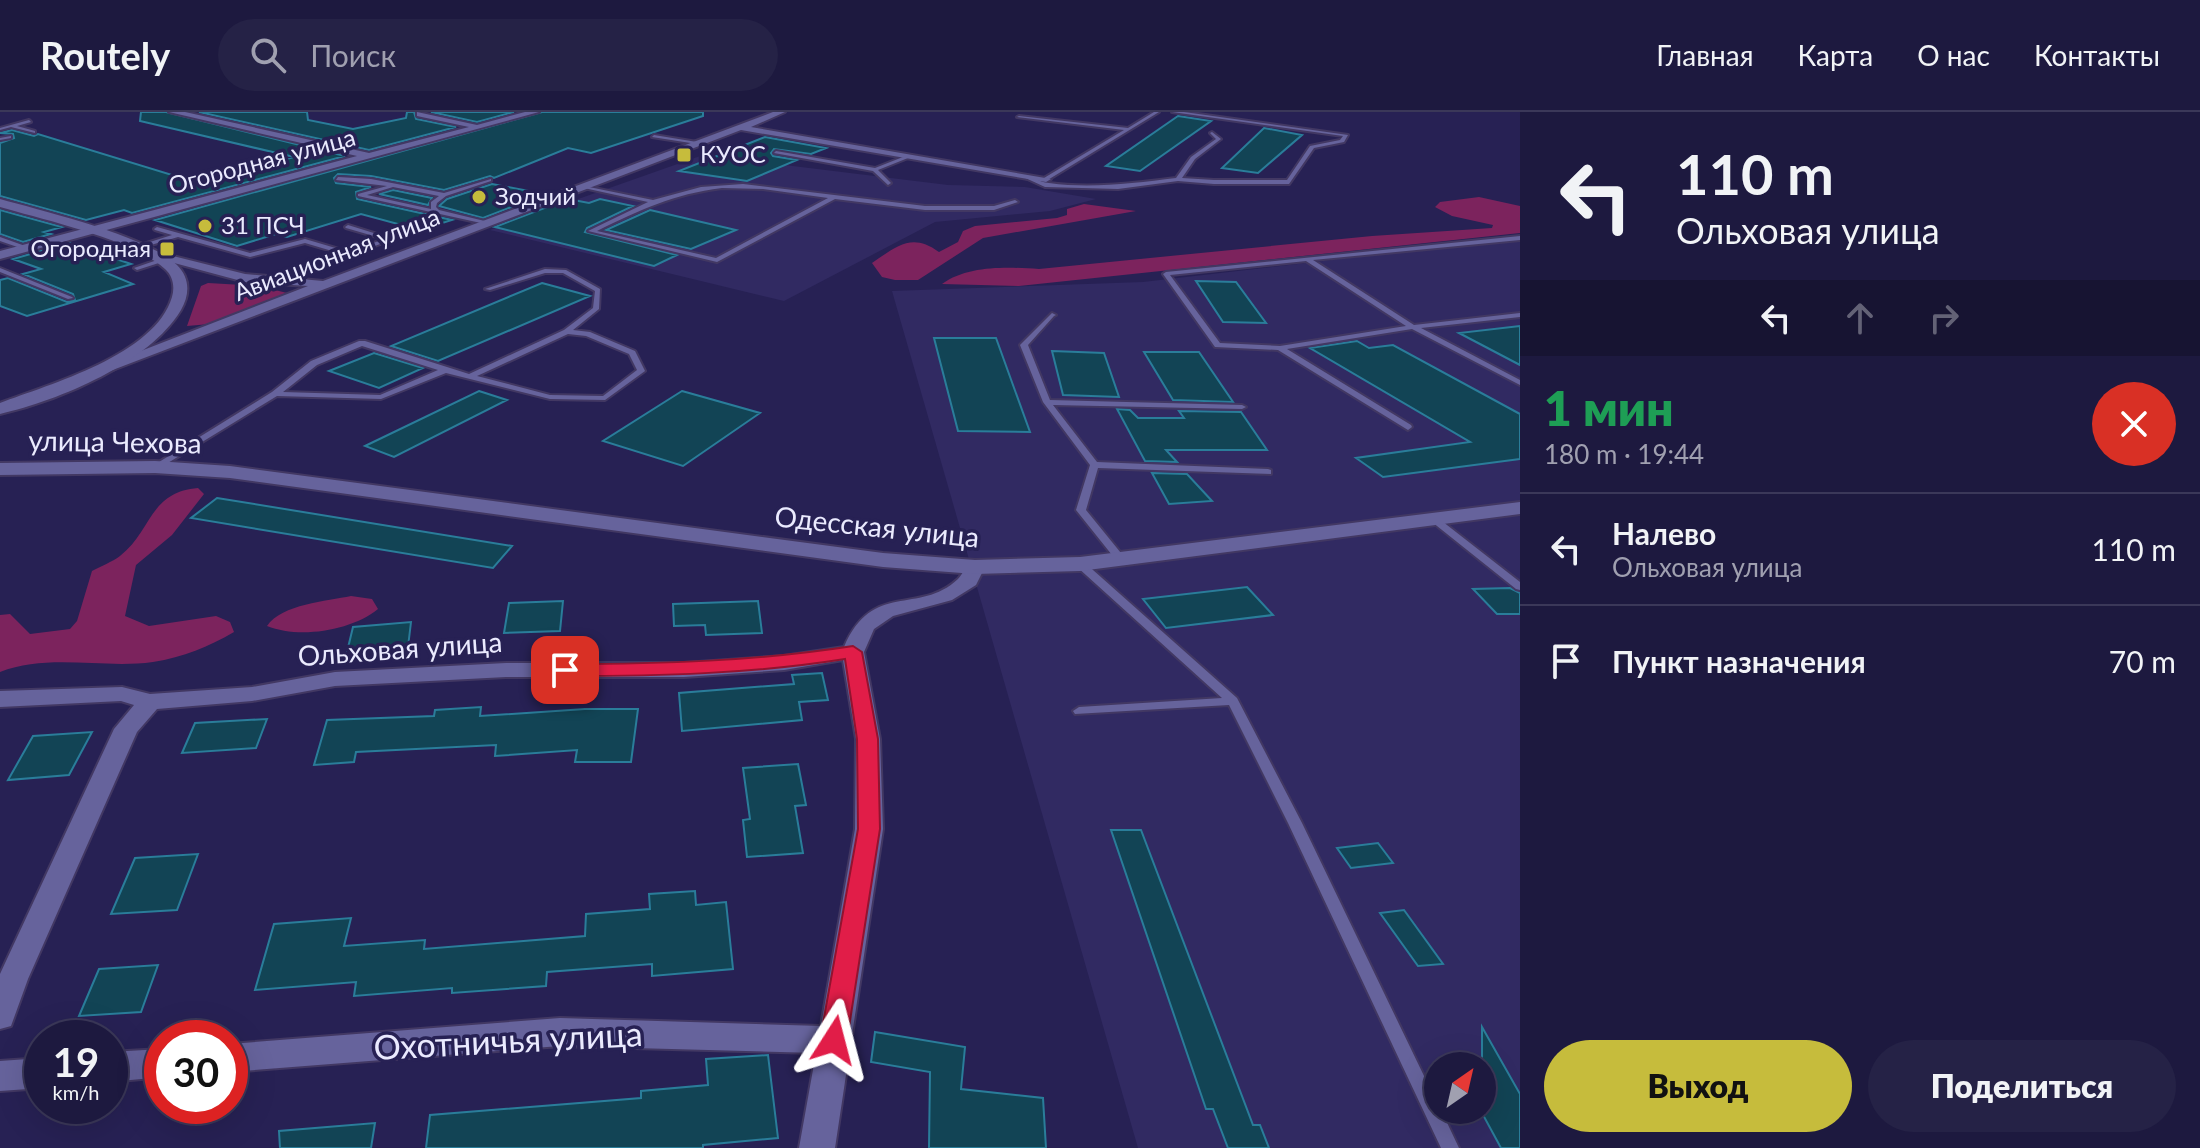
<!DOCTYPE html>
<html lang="ru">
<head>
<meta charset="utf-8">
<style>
  :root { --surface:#1d193f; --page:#252246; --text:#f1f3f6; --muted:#a0a0b0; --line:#3b3859; --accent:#c6bc3c }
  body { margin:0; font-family:Lato,sans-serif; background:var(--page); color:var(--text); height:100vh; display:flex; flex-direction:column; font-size:30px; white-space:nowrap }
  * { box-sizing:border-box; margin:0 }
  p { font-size:26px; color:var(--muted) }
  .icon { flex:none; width:44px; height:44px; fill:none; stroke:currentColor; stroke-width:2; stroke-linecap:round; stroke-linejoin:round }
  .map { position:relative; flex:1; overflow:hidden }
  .side { display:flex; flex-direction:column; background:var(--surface); width:680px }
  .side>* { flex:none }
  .banner { background:#1d193f; color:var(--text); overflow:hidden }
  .needle { width:52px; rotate:34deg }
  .controls { position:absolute; left:1424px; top:940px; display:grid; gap:16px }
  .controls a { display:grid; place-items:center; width:72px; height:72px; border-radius:50%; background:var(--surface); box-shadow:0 8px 32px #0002,0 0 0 2px var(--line); font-size:40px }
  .speed { position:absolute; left:24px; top:908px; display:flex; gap:16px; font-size:40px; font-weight:700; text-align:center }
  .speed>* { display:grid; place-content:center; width:104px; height:104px; border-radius:50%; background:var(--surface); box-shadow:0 8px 32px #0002,0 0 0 2px var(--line); line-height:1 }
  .speed small { font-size:20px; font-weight:400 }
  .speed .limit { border:12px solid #d22; background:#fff; color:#111 }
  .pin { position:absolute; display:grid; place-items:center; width:68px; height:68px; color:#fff; margin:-34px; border-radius:16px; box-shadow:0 4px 12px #0006 }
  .me { position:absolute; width:88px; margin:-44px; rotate:9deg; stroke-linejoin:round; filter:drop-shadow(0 0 6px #0008) }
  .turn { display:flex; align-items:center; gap:28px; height:168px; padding:0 24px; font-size:36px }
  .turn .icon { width:104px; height:104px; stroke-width:2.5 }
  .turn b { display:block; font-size:56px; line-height:68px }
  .lanes { display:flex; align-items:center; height:76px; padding:0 24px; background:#0003; justify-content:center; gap:40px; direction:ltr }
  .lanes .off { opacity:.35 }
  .round { display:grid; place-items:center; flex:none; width:84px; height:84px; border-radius:42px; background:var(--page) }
  .head { display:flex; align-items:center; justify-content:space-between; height:136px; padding:0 24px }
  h1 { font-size:48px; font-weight:800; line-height:60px; color:#1e9e55 }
  .primary-button { display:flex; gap:16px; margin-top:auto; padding:16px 24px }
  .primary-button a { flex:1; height:92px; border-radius:48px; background:var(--accent); color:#111; font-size:32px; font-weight:800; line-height:92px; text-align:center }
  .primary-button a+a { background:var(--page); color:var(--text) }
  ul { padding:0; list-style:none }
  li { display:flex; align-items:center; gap:24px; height:112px; padding:0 24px; border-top:2px solid var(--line) }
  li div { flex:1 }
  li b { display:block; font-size:30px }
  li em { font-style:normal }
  header { display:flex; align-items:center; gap:48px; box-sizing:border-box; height:112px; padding:0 40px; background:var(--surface); border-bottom:2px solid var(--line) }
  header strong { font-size:38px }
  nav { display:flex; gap:44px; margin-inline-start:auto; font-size:28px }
  .search { width:560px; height:72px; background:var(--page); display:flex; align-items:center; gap:20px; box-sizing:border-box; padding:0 28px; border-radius:44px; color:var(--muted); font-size:30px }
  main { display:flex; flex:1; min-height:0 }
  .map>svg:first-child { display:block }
  .built { fill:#312a62; fill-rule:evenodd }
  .green { fill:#7c235d }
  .building { fill:#124455; stroke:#2a7d9a; stroke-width:2 }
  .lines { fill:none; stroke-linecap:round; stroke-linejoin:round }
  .lane-casing { stroke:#423863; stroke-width:4 }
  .street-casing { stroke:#423863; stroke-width:4 }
  .secondary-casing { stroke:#423863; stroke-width:4 }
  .lane { fill:#66639c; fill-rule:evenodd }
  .street { fill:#66639c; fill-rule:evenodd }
  .secondary { fill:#66639c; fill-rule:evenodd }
  .route { fill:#e11d48; stroke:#92132f; stroke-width:2 }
  .poi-dot { fill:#c6bc3c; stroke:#272154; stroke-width:3 }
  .labels { text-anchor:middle; stroke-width:7; stroke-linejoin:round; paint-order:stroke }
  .far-poi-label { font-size:24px; fill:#eaeafe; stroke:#272154; text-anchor:start }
  .far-street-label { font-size:24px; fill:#eaeafe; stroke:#272154 }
  .street-label { font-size:28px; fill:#eaeafe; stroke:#272154 }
  .near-street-label { font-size:34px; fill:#eaeafe; stroke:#272154 }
</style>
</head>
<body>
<header>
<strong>Routely</strong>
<div class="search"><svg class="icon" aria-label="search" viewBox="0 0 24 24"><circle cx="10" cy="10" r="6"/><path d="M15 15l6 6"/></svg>Поиск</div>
<nav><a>Главная</a><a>Карта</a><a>О нас</a><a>Контакты</a></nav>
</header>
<main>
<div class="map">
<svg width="1520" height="1036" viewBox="0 0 1520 1036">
  <rect width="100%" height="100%" fill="#272154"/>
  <path class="built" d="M703 43 948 73 1025 75 1096 87 1050 99 935 110 784 189 490 118Z
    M1520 126V1036H1138L892 179 1143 170ZM1438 954H1482V998H1438Z"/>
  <path class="green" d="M1479 85 1520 94V121L1019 174 942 172C968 153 1008 155 1039 157L1372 124 1492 116 1493 113 1452 104 1435 95 1440 90Z
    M1084 92 1136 99 983 126 918 168H895L882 165 872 151C897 134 912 120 939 140L958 130 963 119 975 114 1057 106 1067 103V97Z
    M208 171 259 174 287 181 210 212 187 214 201 174Z
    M198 376 204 382 172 423 136 453 125 504 149 514 216 504 230 510 234 520C208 535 184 545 153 550 103 557 48 541 0 560V503L10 502 30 522 70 517 77 509 92 459C101 454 112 450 120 444 152 419 149 380 198 376Z
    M351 484 372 487 378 497C351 519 299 527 267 514 282 492 327 489 351 484Z"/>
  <path class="building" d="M141 0H166L345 44 132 101 124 98 86 108 0 84V31L14 26 13 22 0 21 12 18 34 24 38 22 198 71 294 45 140 9Z
    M199 0H307L308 8 353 17 406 6 407 0H414L416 7 456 15 369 38Z
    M431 0H514L477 10Z
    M542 0H703V4L591 41 568 36 494 66 490 64 444 78 371 64 338 62 334 66 336 71 371 75 356 80 357 87 452 108 420 118 361 102 287 125 276 122 237 134 155 108Z
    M1178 4 1211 9 1140 59 1106 54Z
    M1264 16 1302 23 1258 61 1222 56Z
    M765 25 826 36 811 42 774 37 771 41 773 44 797 48 747 69 679 59Z
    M492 72 545 82 483 106 439 94 447 87Z
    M393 78 432 86 428 93 379 82Z
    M568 87 589 91 600 87 633 94 587 116 585 120 677 143 654 154 495 115Z
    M0 98 18 103 62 115 44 120 51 122 23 130 0 122Z
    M650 98 736 118 691 137 606 118Z
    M69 131 131 152 104 160 133 172 27 204 0 194V168L8 166 67 190 75 188 73 182 23 162 41 157 13 147Z
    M1196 169 1236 170 1266 211 1223 210Z
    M542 171 590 184 438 249 391 234Z
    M1520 214V253L1459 221Z
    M934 226H996L1030 320 958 319Z
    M1357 229 1369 236 1393 233 1520 302V347L1383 365 1356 346 1470 330 1310 236Z
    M1052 239 1104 241 1119 285 1063 283Z
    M1144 240H1199L1233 290 1173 288Z
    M374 241 423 256 379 276 329 259Z
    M479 279 507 288 394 345 365 334Z
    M682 279 760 301 683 354 603 329Z
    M1117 297 1130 298 1138 306H1184L1179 299 1241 300 1267 338H1166L1177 350 1145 349Z
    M1152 361 1187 362 1212 389 1169 392Z
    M217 386 512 434 493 456 191 406Z
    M1247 475 1273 503 1166 516 1143 487Z
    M1510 476 1520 481V502H1497L1473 477Z
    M563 489 560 519 504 521 509 491Z
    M758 489 762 521 706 523 705 513 674 514 673 492Z
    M411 510 408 535 347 540 353 515Z
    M822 561 828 588 799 590 802 608 682 619 679 581 794 572 792 563Z
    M481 595 480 604 585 597H638L631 650H575L577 638 495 644 496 633 356 640 354 650 314 653 327 608 434 604 435 598Z
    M267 607 256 636 182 641 195 611Z
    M92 620 69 663 8 668 33 624Z
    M798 652 806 693 795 694 803 741 747 745 743 708 750 707 743 656Z
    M1111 718H1141L1253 1013H1260L1269 1036H1228L1213 997H1206Z
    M1378 731 1393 751 1351 756 1337 736Z
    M198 742 177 798 111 802 135 746Z
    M695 779 696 793 726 790 733 857 652 864V852L547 860 546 874 452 881V876L354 884 356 870 255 878 274 812 351 806 344 834 425 828 424 837 585 824 586 802 650 797 649 782Z
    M1404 798 1443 852 1418 854 1380 801Z
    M158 853 141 900 79 904 99 857Z
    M1482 915 1520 982V1036H1501L1482 1001Z
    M875 920 965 935 961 977 1043 986 1046 1036H929L930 960 871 950Z
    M768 943 778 1026 703 1033V1036H426L430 1003 641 986V979L708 973 706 947Z
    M375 1011 371 1036H280L279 1019Z"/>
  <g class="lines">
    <defs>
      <path id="lane" d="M1154 0H1159L1046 69 1044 66 1124 18 1017 5 1019 4 1128 16Z
        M1172 0H1184L1348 23 1344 30 1314 36 1289 72H1214L1178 69 1118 77 1045 75 1019 63C1029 62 1038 70 1049 71 1091 77 1135 71 1176 66L1191 45 1216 27 1210 21 1212 20 1221 27 1195 47 1182 66 1214 68H1287L1310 34 1340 28 1343 24Z
        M29 8 31 10 17 14 35 19V21L11 15 0 18V16Z
        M654 23 697 30 699 31 697 32 652 25Z
        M11 24V26L0 28V26Z
        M776 39 875 56 908 43 913 44 878 58 891 71 888 73 873 59 774 41Z
        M338 65 371 67 444 81 491 67V69L446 84 437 91 436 95 439 98 493 111 490 113 358 84V82L387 74 336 68ZM393 75 439 84 431 90V97L367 83Z
        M743 72 925 94H994L1015 88 1018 90 994 98H925L835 87 717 150 588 119 648 90 584 76V74L653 88 701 75ZM722 76 763 77 828 86 716 146 597 119C640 98 673 82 722 76Z
        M348 113 393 127 349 144 305 131 250 145 178 125 134 138 131 136 172 123 155 118 154 117 157 115 250 141 305 127 349 140 384 127 346 116 345 115Z
        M1520 124V128L1313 148 1414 213 1520 201V205L1421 216 1520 268V273L1412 217 1287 237 1411 313 1412 315 1408 318 1278 238 1215 235 1163 162 1166 160ZM1306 149 1406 214 1280 234 1220 231 1170 163Z
        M0 125 28 135 29 136 26 138 0 129Z
        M163 146 166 148 165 149 137 158 134 156Z
        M0 156 72 185 73 186 68 187 0 160Z
        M545 157 566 158 600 177 599 197 573 218 590 220 635 239 645 259 605 288 550 287 446 261 381 287 277 284 158 357H152L151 355 272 280 311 249 359 229H365L469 262 564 218 593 196 595 179 563 161H545L490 178 485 177ZM568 222 586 224 629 242 637 258 603 284 550 283 477 264ZM362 234 438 258 380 283 283 280 317 253Z
        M1052 201 1056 203 1054 204 1028 233 1050 288 1242 293 1246 295 1242 297 1053 293 1097 350 1268 357 1271 358V362L1098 356 1086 398 1125 446 1124 448H1116L1076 398 1090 353 1043 290 1020 233Z
        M1435 405 1438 406 1520 470V478L1516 477 1432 410 1430 408 1432 406Z
        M1080 449 1084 450 1237 586 1302 711 1438 993V998H1441L1459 1036H1441L1288 711 1229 593 1075 602 1073 599 1079 595 1222 586 1076 454 1075 452Z"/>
      <path id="street" d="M169 0H185L369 41 469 15 417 4V0L477 13 525 0H539L0 147V139L357 44Z
        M773 0H785L751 15 1051 67 1046 70 741 18 110 259 105 261 97 256 308 174 245 170 137 141V135L245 162 323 169Z
        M975 449 985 455 976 473 952 488 893 504 874 517 864 540 880 627 883 717 835 1036H799L816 941 560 934 230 960V932L560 906 821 914 855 717 856 627 843 548 784 558 684 565H506L335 574 252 589 157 597 137 620 28 867 11 914 0 917V862L114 617 134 593 121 589 0 595V579L122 575 150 582 252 575 335 560 506 551H684L784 544 844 535C873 468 918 504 958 467 962 463 965 456 968 451Z
        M162 937V965L110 970V940Z
        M42 946V976L0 979V949Z"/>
      <path id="secondary" d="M0 87C43 99 147 124 177 153 190 166 190 182 181 198 149 251 60 288 0 302V291C50 272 155 243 172 185 175 175 173 164 165 157 132 127 44 108 0 95Z
        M155 349 230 354 883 441 975 448 1080 445 1520 390V402L1080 459 975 462 883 455 230 366 155 361 0 363V351Z"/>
    </defs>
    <use href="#lane" class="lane-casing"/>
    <use href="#street" class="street-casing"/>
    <use href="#secondary" class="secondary-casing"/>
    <use href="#lane" class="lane"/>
    <use href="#street" class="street"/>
    <use href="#secondary" class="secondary"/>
  </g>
  <path class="route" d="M853 534 862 540 878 627 880 717 847 928 843 936 834 939 824 936 820 928 858 717 857 627 845 547C751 562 659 564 565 564L555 558 565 552C662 552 757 549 853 534Z"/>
  <g class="poi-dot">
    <rect x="676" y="35" width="16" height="16" rx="4"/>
    <circle cx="479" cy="85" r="8"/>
    <circle cx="205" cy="114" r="8"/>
    <rect x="159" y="129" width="16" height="16" rx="4"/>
  </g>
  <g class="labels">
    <g class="far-poi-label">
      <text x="700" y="51">КУОС</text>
      <text x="495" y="93">Зодчий</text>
      <text x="221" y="122">31 ПСЧ</text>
      <text x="151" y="145" text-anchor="end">Огородная</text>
    </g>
    <g class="far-street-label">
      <text transform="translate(262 50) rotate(-15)" y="8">Огородная улица</text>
      <text transform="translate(337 143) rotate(-21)" y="8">Авиационная улица</text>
    </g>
    <g class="street-label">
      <text transform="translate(115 330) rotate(1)" y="10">улица Чехова</text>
      <text transform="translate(877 415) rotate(6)" y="10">Одесская улица</text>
      <text transform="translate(400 537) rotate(-4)" y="10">Ольховая улица</text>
    </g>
    <g class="near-street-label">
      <text transform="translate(508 929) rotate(-3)" y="12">Охотничья улица</text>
    </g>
  </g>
</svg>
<div class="controls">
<a><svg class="needle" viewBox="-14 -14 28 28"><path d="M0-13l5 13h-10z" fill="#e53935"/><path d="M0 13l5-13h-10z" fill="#a0a0b0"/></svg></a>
</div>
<div class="speed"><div>19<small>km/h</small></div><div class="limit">30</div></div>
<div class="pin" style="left:565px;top:558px;background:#d93025"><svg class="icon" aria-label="arrive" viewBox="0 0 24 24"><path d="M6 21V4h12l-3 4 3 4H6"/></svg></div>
<svg class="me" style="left:834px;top:928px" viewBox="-20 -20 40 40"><path d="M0-17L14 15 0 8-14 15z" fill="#e11d48" stroke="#fff" stroke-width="4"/></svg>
</div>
<section class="side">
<div class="banner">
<div class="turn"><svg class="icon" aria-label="left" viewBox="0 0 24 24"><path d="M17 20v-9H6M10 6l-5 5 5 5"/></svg><div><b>110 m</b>Ольховая улица</div></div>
<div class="lanes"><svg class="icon" aria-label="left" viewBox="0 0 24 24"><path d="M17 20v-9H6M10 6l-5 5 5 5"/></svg><svg class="icon off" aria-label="ahead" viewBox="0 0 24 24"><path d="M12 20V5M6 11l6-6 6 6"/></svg><svg class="icon off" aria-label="right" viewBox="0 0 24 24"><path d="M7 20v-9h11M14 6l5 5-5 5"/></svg></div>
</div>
<div class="head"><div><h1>1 мин</h1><p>180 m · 19:44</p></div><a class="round" style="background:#d93025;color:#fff"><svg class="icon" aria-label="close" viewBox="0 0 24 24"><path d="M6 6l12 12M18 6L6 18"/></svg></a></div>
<ul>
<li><svg class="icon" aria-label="left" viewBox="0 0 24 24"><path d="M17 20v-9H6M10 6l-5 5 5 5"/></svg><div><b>Налево</b><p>Ольховая улица</p></div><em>110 m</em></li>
<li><svg class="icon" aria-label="arrive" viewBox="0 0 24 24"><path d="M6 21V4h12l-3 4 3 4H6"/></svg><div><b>Пункт назначения</b></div><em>70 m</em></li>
</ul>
<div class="primary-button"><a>Выход</a><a>Поделиться</a></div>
</section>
</main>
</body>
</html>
